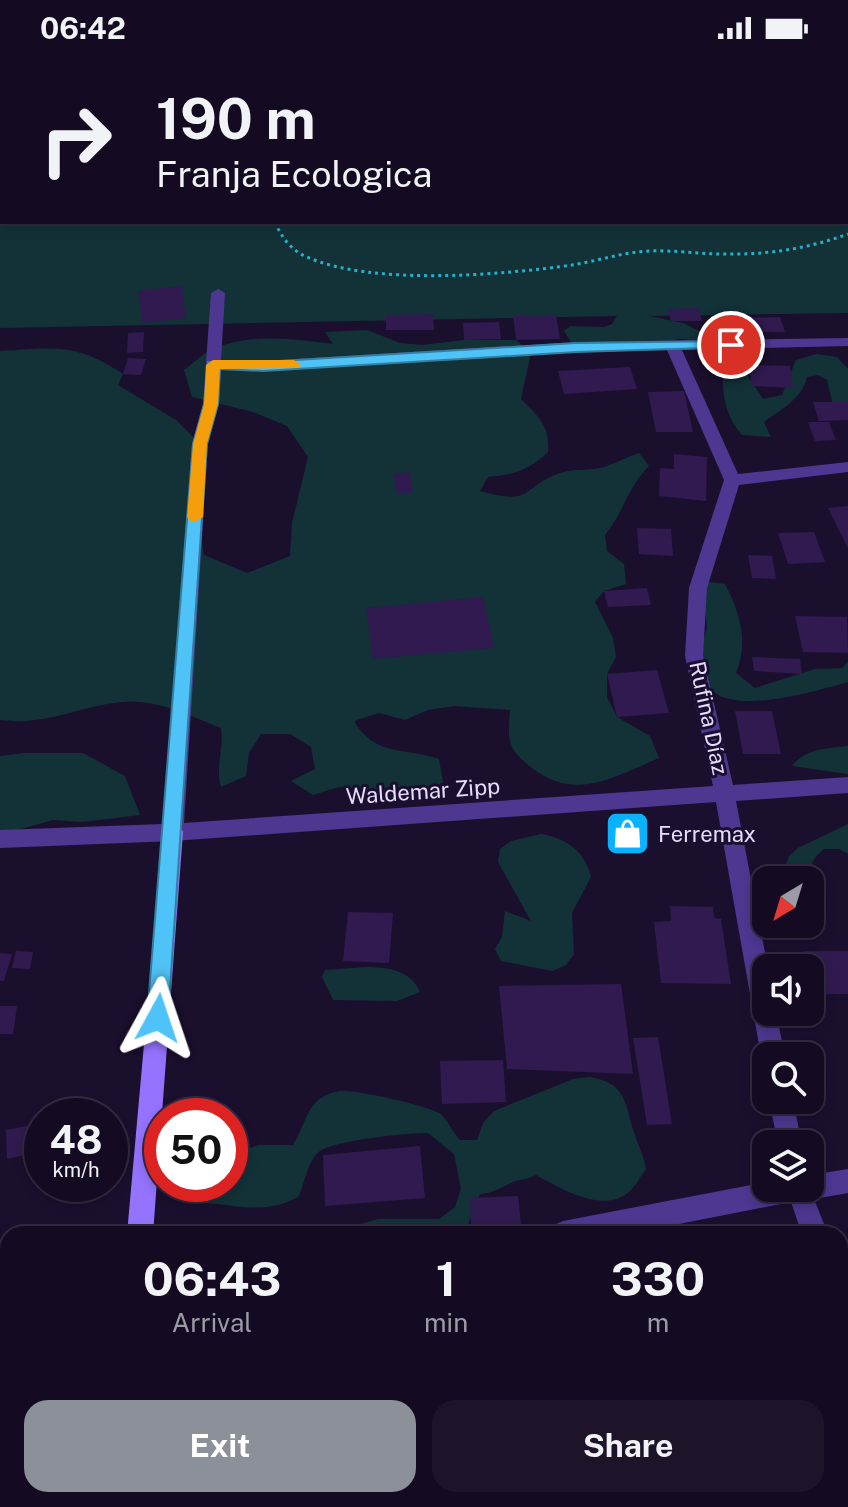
<!DOCTYPE html>
<html lang="en">
<head>
<meta charset="utf-8">
<style>
  :root { --surface:#140b22; --page:#1d142a; --text:#f1f3f6; --muted:#9d9ba5; --line:#332b40; --accent:#8c9099 }
  body { margin:0; font-family:"Public Sans",sans-serif; background:var(--page); color:var(--text); height:100vh; display:flex; flex-direction:column; font-size:30px; white-space:nowrap }
  * { box-sizing:border-box; margin:0 }
  p { font-size:26px; color:var(--muted) }
  .icon { flex:none; width:44px; height:44px; fill:none; stroke:currentColor; stroke-width:2; stroke-linecap:round; stroke-linejoin:round }
  .map { position:relative; flex:1; overflow:hidden }
  .drawer { position:absolute; left:0px; top:1170px; width:848px; height:282px; display:flex; flex-direction:column; background:var(--surface); border-radius:24px 24px 0 0; box-shadow:0 4px 12px #0003,0 0 0 2px var(--line) }
  .drawer>* { flex:none }
  .top-card { position:absolute; left:0px; top:0px; width:848px; height:168px; box-shadow:0 4px 12px #0003,0 0 0 2px var(--line); background:#140b22; color:var(--text); overflow:hidden }
  .needle { width:52px; rotate:218deg }
  .tools { position:absolute; left:752px; top:810px; display:grid; gap:16px }
  .tools a { display:grid; place-items:center; width:72px; height:72px; border-radius:16px; background:var(--surface); box-shadow:0 4px 12px #0003,0 0 0 2px var(--line); font-size:40px }
  .speed { position:absolute; left:24px; top:1042px; display:flex; gap:16px; font-size:40px; font-weight:700; text-align:center }
  .speed>* { display:grid; place-content:center; width:104px; height:104px; border-radius:50%; background:var(--surface); box-shadow:0 4px 12px #0003,0 0 0 2px var(--line); line-height:1 }
  .speed small { font-size:20px; font-weight:400 }
  .speed .limit { border:12px solid #d22; background:#fff; color:#111 }
  .pin { position:absolute; display:grid; place-items:center; width:68px; height:68px; color:#fff; margin:-34px; border:4px solid #fff; border-radius:50%; box-shadow:0 2px 8px #0007 }
  .me { position:absolute; width:88px; margin:-44px; rotate:5deg; stroke-linejoin:round; filter:drop-shadow(0 0 6px #0008) }
  .turn { display:flex; align-items:center; gap:28px; height:168px; padding:0 24px; font-size:36px }
  .turn .icon { width:104px; height:104px; stroke-width:2.5 }
  .turn b { display:block; font-size:56px; line-height:68px }
  .eta { display:flex; justify-content:space-evenly; align-items:center; height:136px; text-align:center }
  .eta b { font-size:48px; font-weight:700; line-height:56px }
  .action { display:flex; gap:16px; margin-top:auto; padding:16px 24px }
  .action a { flex:1; height:92px; border-radius:24px; background:var(--accent); color:#fff; font-size:32px; font-weight:700; line-height:92px; text-align:center }
  .action a+a { background:var(--page); color:var(--text) }
  .status { display:flex; justify-content:space-between; align-items:center; height:56px; padding:0 40px; background:var(--surface); direction:ltr }
  .status svg { height:22px; fill:currentColor }
  .map>svg:first-child { display:block }
  .green { fill:#123238; fill-rule:evenodd }
  .building { fill:#301a50 }
  .lines { fill:none; stroke-linecap:round; stroke-linejoin:round }
  .path { stroke:#26b0c9; stroke-width:3; stroke-dasharray:3 4; stroke-linecap:butt }
  .minor { fill:#4d3790; fill-rule:evenodd }
  .secondary { fill:#9473ff; fill-rule:evenodd }
  .route { fill:#4fc3f7; stroke:#337fa1; stroke-width:2 }
  .slow { fill:#f59e0b }
  .labels { text-anchor:middle; stroke-width:6; stroke-linejoin:round; paint-order:stroke }
  .street-label { font-size:22px; fill:#e7dcff; stroke:#1b0f2e }
  .poi-label { font-size:22px; fill:#e7dcff; stroke:#1b0f2e; text-anchor:start }
</style>
</head>
<body>
<div class="status"><b>06:42</b><svg viewBox="0 0 49 12"><path d="M0 12V9h3v3zM5 12V6h3v6zM10 12V3h3v9zM15 12V0h3v12zM26 1h20v11H26zM47 4h2v5h-2z"/></svg></div>
<div class="map">
<svg width="848" height="1451" viewBox="0 0 848 1451">
  <rect width="100%" height="100%" fill="#1b0f2e"/>
  <path class="green" d="M0 0H848V257L649 260 683 267 710 280 703 285 679 283 660 287 571 286 564 275 570 270 604 271 612 268 617 260 0 272ZM2 2H846V166H2Z
    M367 274 400 287 422 289 464 284H516L531 297 521 343C539 361 550 370 548 396 529 414 514 419 488 421L480 435C535 450 519 432 560 417 575 412 590 415 604 411 616 407 627 401 639 397L649 410C627 432 624 456 605 479L607 495 624 508 626 528 604 535 595 546 613 582 616 601 607 618V641L617 661 650 680 659 702C614 721 576 746 532 712 506 692 508 684 510 654L454 650 428 654 405 664 379 657 354 665C375 701 404 691 439 703L443 726 426 745 393 744 366 734 339 731 313 739 291 725 315 713 311 691 290 678H261L249 697 246 720 221 731C215 711 224 696 221 672 190 660 156 642 121 646 77 651 46 670 0 664V295C54 292 75 286 123 318L118 329 176 364 200 388 199 469 204 499 247 517 290 500 292 467 308 401 287 370 253 356 192 341 184 314C194 307 204 296 215 292 253 277 294 283 333 288L325 276Z
    M816 298 837 301 848 313V363L834 353 827 324 818 319 807 321C803 342 780 354 764 366L771 381 742 379C722 357 721 329 724 300L745 303V316L763 343 782 339 796 304Z
    M702 525 725 528C740 557 749 585 736 617L755 632 815 613 842 612 848 606V626C816 635 749 655 718 639 712 636 705 626 701 620L702 589 707 571Z
    M848 690V718L792 710C805 693 828 692 848 690Z
    M25 697H83L125 720 140 759 83 766 53 764 0 779V700Z
    M848 768V798L839 793H824C813 802 809 809 809 824H780L789 800 798 792Z
    M541 778C566 782 585 795 591 821L572 857 574 898 566 909 552 915 501 905 495 893 502 881 505 855 531 865 498 806 500 793 511 785Z
    M366 911C387 911 411 914 420 936L397 945 333 944 322 921 325 914Z
    M589 1021C627 1027 624 1046 634 1076 638 1089 644 1100 646 1113 640 1121 634 1133 626 1138 601 1157 558 1131 536 1119 527 1124 519 1123 511 1127 499 1132 494 1137 480 1138L464 1178H345L361 1168 378 1163H439L455 1151 461 1133 454 1098 428 1077C406 1077 337 1084 320 1095 307 1104 305 1128 298 1141 267 1158 240 1150 207 1147L193 1128H230V1100L258 1089H293C303 1074 306 1052 321 1042 325 1039 334 1036 339 1035 353 1033 431 1050 442 1059 448 1065 453 1077 460 1084H477L483 1067 494 1055 573 1023Z
    M0 1243H8V1444H38L37 1451H0Z"/>
  <path class="building" d="M182 230 186 262 142 267 138 235Z
    M699 252 702 265H671L667 253Z
    M433 258 434 274H386V259Z
    M513 259H556L560 283 516 284Z
    M780 261 785 276H737L733 262Z
    M499 266 501 283 464 284 463 267Z
    M144 276 143 296 127 297 128 277Z
    M128 302 146 303 141 319 123 318Z
    M749 309 790 310 793 332 752 330Z
    M630 311 637 333 564 338 558 315Z
    M684 335 693 376H656L648 336Z
    M813 346H848V364L819 365Z
    M808 366H829L836 384 815 385Z
    M674 398 707 401 706 445 659 440 660 412 674 413Z
    M409 416 413 436 397 438 393 418Z
    M848 450V492L828 452Z
    M637 472 671 473 673 500 639 498Z
    M814 476 825 506 788 508 778 477Z
    M748 499 772 500 776 523 752 522Z
    M647 532 651 549 608 551 604 535Z
    M483 541 494 592 373 603 366 552Z
    M795 560 847 561 848 597 803 596Z
    M752 601 800 603 802 618 754 615Z
    M657 614 669 657 617 661 607 618Z
    M735 655H772L781 698H743Z
    M670 850 713 851 714 862 721 863 731 928 661 927 654 866 671 865Z
    M348 856 393 857 389 907 343 905Z
    M16 895 33 896 30 913 12 912Z
    M804 895H848V938H813L810 912H807Z
    M0 897 12 898 4 925H0Z
    M621 928 633 1018 507 1013 499 930Z
    M0 950H17L13 978H0Z
    M658 981 672 1068 647 1069 633 982Z
    M503 1004 506 1046 442 1048 440 1005Z
    M42 1067V1095L7 1103 6 1074Z
    M420 1090 425 1142 325 1150 323 1099Z
    M518 1140 521 1168 471 1170 470 1142Z"/>
  <g class="lines">
    <path class="path" d="M275 166C281 181 292 195 307 201 372 230 502 219 572 209 598 205 623 196 650 195 674 194 698 198 723 198 766 199 807 193 848 178"/>
    <path class="minor" d="M218 233 225 237 221 305H263L576 286 848 282V290L682 294 738 418 848 406V416L739 429 707 532 703 600 733 729 848 721V737L736 745 768 912 766 956H776L785 1000H766V1008L761 1000 716 746 173 785 0 792V774L163 768 192 388 203 348 211 237ZM667 294 724 424 689 532 685 600 713 730 184 767 208 388 219 348 221 314 263 315 576 296Z
      M769 1044H793L802 1088H778Z
      M848 1113V1137L814 1143 828 1178H802L791 1146 628 1178H550L554 1169 563 1165 766 1126V1132H810V1119Z
      M840 1228 848 1231V1274L840 1271Z"/>
    <path class="secondary" d="M173 767 180 770 183 776 153 1178H127L163 776 166 770Z
      M105 1444H133V1451H105Z"/>
  </g>
  <path class="route" d="M731 285 738 289 736 291 576 296 263 315 220 313 218 348 207 388 168 962 165 969 158 971 150 969 147 962 193 388 204 348 208 306H263L576 287Z"/>
  <path class="slow" d="M294 304 301 309 299 312 220 313 218 348 207 388 203 461 195 466 190 465 187 461 193 388 204 348 206 309 213 304Z"/>
  <defs>
    <symbol id="shop-square" viewBox="-11 -11 22 22"><rect x="-9" y="-9" width="18" height="18" rx="4" fill="#08b2ff" stroke="#1b0f2e"/><path d="M-5-2.5h2.3a2.7 3.5 0 0 1 5.4 0H5L5.5 6h-11ZM-1.5-2.5h3a1.5 2.3 0 0 0-3 0Z" fill="#fff"/></symbol>
  </defs>
  <g fill-rule="evenodd">
    <use href="#shop-square" x="602" y="752" width="51" height="51"/>
  </g>
  <g class="labels">
    <g class="street-label">
      <text transform="translate(709 662) rotate(78)" y="8">Rufina Díaz</text>
      <text transform="translate(423 735) rotate(-4)" y="8">Waldemar Zipp</text>
    </g>
    <g class="poi-label">
      <text x="658" y="786">Ferremax</text>
    </g>
  </g>
</svg>
<div class="tools">
<a><svg class="needle" viewBox="-14 -14 28 28"><path d="M0-13l5 13h-10z" fill="#e53935"/><path d="M0 13l5-13h-10z" fill="#9d9ba5"/></svg></a>
<a><svg class="icon" aria-label="sound" viewBox="0 0 24 24"><path d="M4 9h4l5-4v14l-5-4H4zM17 9q2 3 0 6"/></svg></a>
<a><svg class="icon" aria-label="search" viewBox="0 0 24 24"><circle cx="10" cy="10" r="6"/><path d="M15 15l6 6"/></svg></a>
<a><svg class="icon" aria-label="layers" viewBox="0 0 24 24"><path d="M12 4l9 5-9 5-9-5zM3 14l9 5 9-5"/></svg></a>
</div>
<div class="speed"><div>48<small>km/h</small></div><div class="limit">50</div></div>
<div class="pin" style="left:731px;top:289px;background:#d93025"><svg class="icon" aria-label="arrive" viewBox="0 0 24 24"><path d="M6 21V4h12l-3 4 3 4H6"/></svg></div>
<svg class="me" style="left:158px;top:962px" viewBox="-20 -20 40 40"><path d="M0-17L14 15 0 8-14 15z" fill="#4fc3f7" stroke="#fff" stroke-width="4"/></svg>
<div class="top-card">
<div class="turn"><svg class="icon" aria-label="right" viewBox="0 0 24 24"><path d="M7 20v-9h11M14 6l5 5-5 5"/></svg><div><b>190 m</b>Franja Ecologica</div></div>
</div>
<section class="drawer">
<div class="eta">
<div><b>06:43</b><p>Arrival</p></div>
<div><b>1</b><p>min</p></div>
<div><b>330</b><p>m</p></div>
</div>
<div class="action"><a>Exit</a><a>Share</a></div>
</section>
</div>
</body>
</html>
